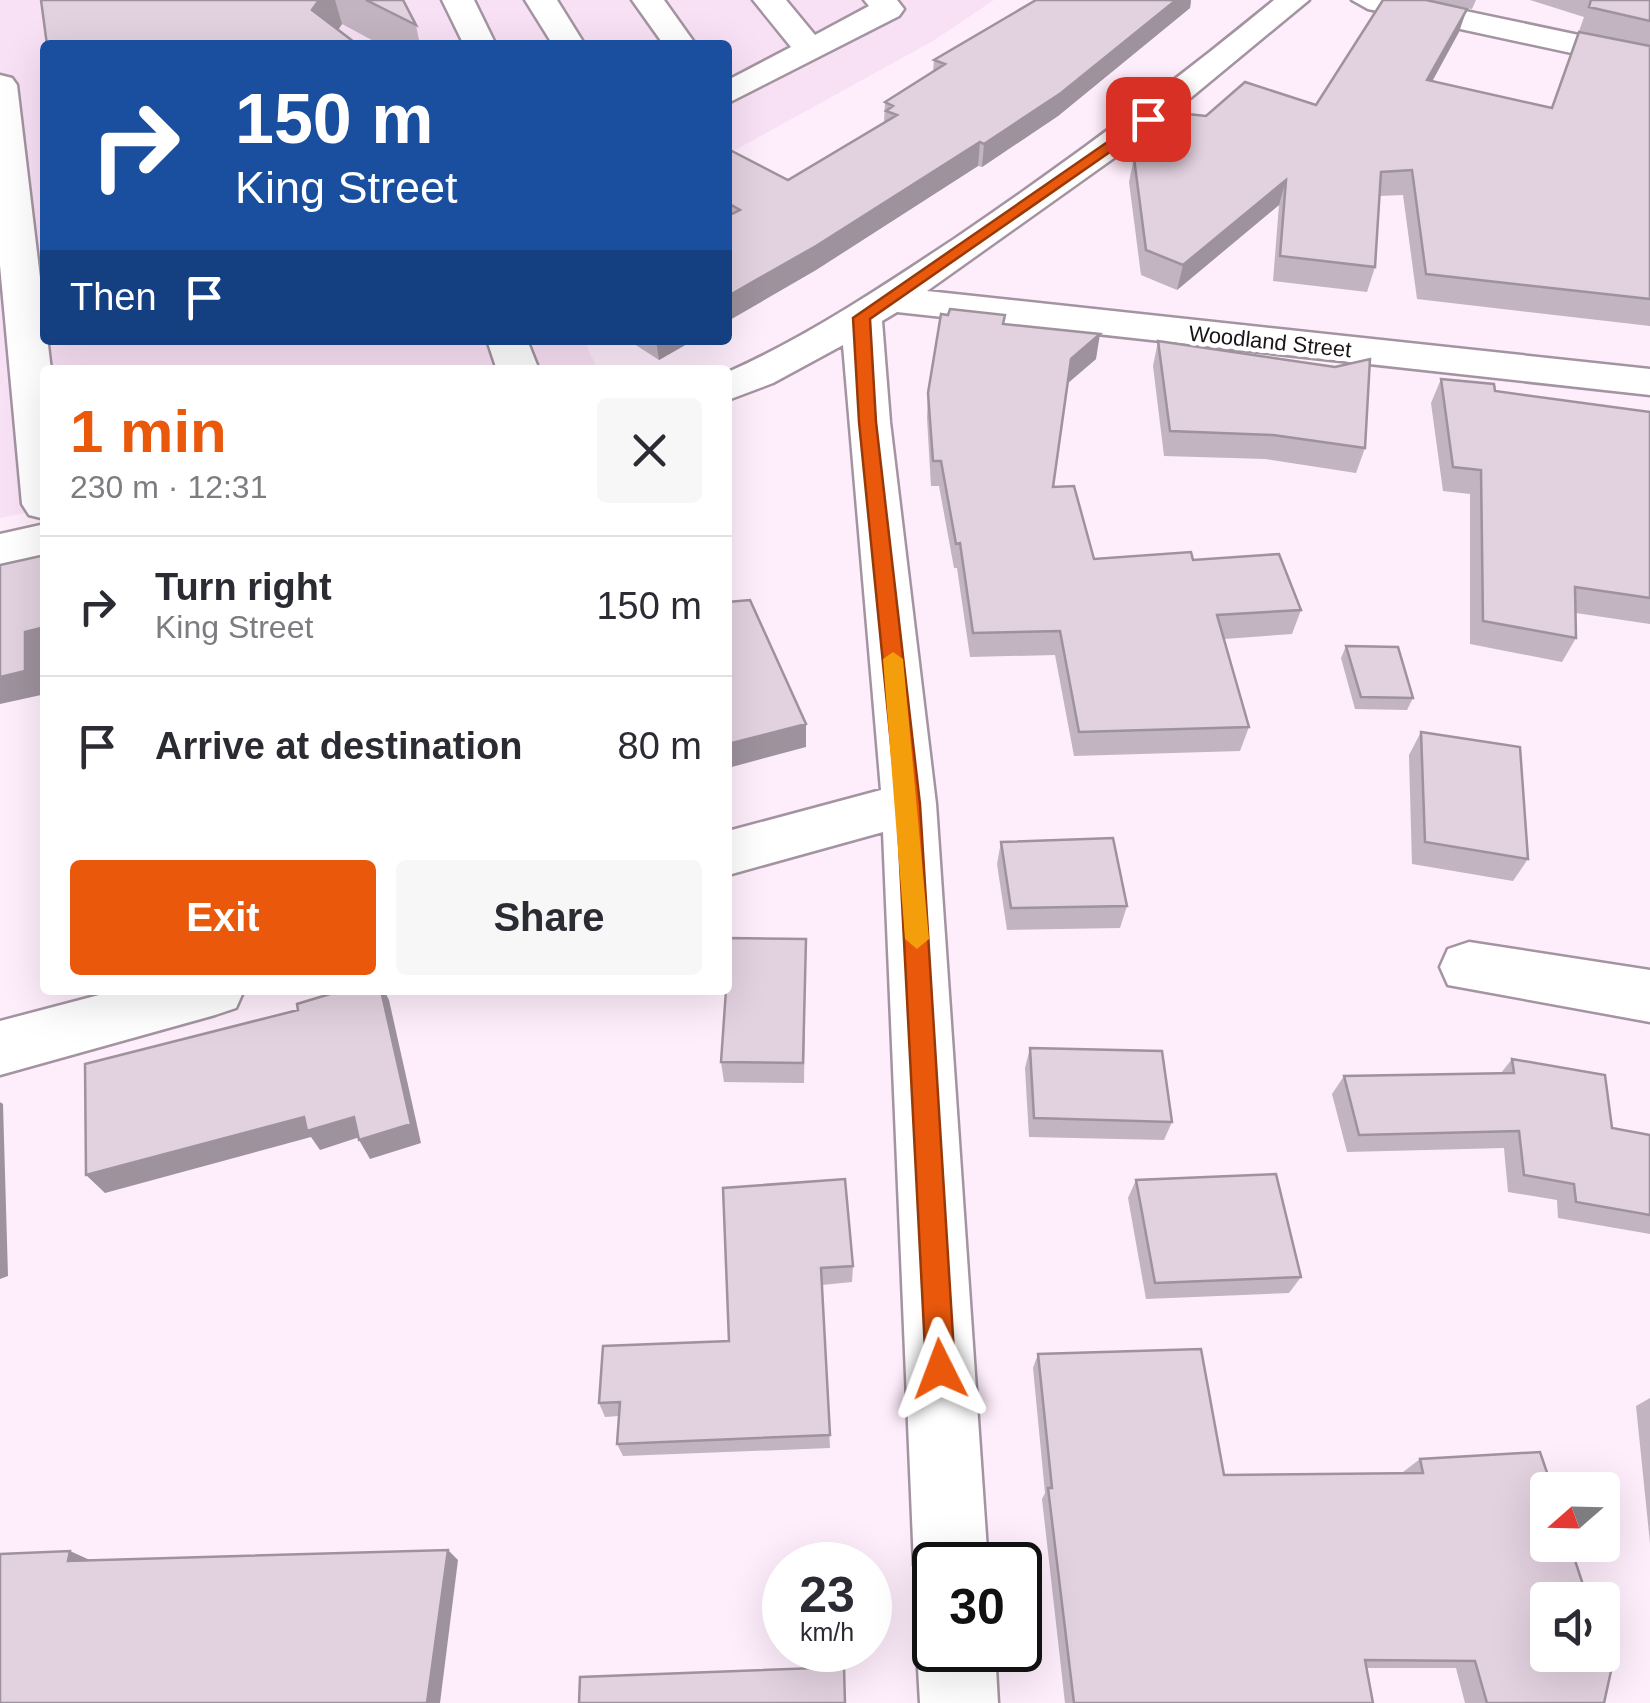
<!DOCTYPE html>
<html lang="en">
<head>
<meta charset="utf-8">
<style>
  :root { --surface:#fff; --page:#f7f7f7; --text:#2b2b33; --muted:#7c7c81; --line:#e1e1e2; --accent:#ea580c }
  body { margin:0; font-family:Arial,sans-serif; background:var(--page); color:var(--text); height:100vh; display:flex; flex-direction:column; font-size:38px; white-space:nowrap }
  * { box-sizing:border-box; margin:0 }
  p { font-size:32px; color:var(--muted) }
  .icon { flex:none; width:55px; height:55px; fill:none; stroke:currentColor; stroke-width:2; stroke-linecap:round; stroke-linejoin:round }
  .map { position:relative; flex:1; overflow:hidden }
  .side { position:absolute; left:40px; top:365px; width:692px; height:630px; display:flex; flex-direction:column; background:var(--surface); border-radius:10px; box-shadow:0 10px 40px #0002 }
  .side>* { flex:none }
  .banner { position:absolute; left:40px; top:40px; width:692px; height:305px; border-radius:10px; box-shadow:0 10px 40px #0002; background:#1a4fa0; color:#fff; overflow:hidden }
  .needle { width:65px; rotate:250deg }
  .controls { position:absolute; left:1530px; top:1472px; display:grid; gap:20px }
  .controls a { display:grid; place-items:center; width:90px; height:90px; border-radius:10px; background:var(--surface); box-shadow:0 10px 40px #0002; font-size:50px }
  .speed { position:absolute; left:762px; top:1542px; display:flex; gap:20px; font-size:50px; font-weight:700; text-align:center }
  .speed>* { display:grid; place-content:center; width:130px; height:130px; border-radius:50%; background:var(--surface); box-shadow:0 10px 40px #0002; line-height:1 }
  .speed small { font-size:25px; font-weight:400 }
  .speed .limit { border:5px solid #111; border-radius:15px; background:#fff; color:#111 }
  .pin { position:absolute; display:grid; place-items:center; width:85px; height:85px; color:#fff; margin:-42px; border-radius:20px; box-shadow:0 5px 15px #0006 }
  .me { position:absolute; width:110px; margin:-55px; rotate:357deg; stroke-linejoin:round; filter:drop-shadow(0 0 8px #0008) }
  .turn { display:flex; align-items:center; gap:35px; height:210px; padding:0 30px; font-size:45px }
  .turn .icon { width:130px; height:130px; stroke-width:2.5 }
  .turn b { display:block; font-size:70px; line-height:85px }
  .then { display:flex; align-items:center; height:95px; padding:0 30px; background:#0003; gap:20px; font-size:38px }
  .round { display:grid; place-items:center; flex:none; width:105px; height:105px; border-radius:10px; background:var(--page) }
  .headline { display:flex; align-items:center; justify-content:space-between; height:170px; padding:0 30px }
  h1 { font-size:60px; font-weight:700; line-height:75px; color:var(--accent) }
  .cta { display:flex; gap:20px; margin-top:auto; padding:20px 30px }
  .cta a { flex:1; height:115px; border-radius:10px; background:var(--accent); color:#fff; font-size:40px; font-weight:700; line-height:115px; text-align:center }
  .cta a+a { background:var(--page); color:var(--text) }
  ul { padding:0; list-style:none }
  li { display:flex; align-items:center; gap:30px; height:140px; padding:0 30px; border-top:2px solid var(--line) }
  li div { flex:1 }
  li b { display:block; font-size:38px }
  li em { font-style:normal }
  .map>svg:first-child { display:block }
  .built { fill:#f9e1f5 }
  .lines { fill:none; stroke-linecap:round; stroke-linejoin:round }
  .minor-casing { stroke:#a494a1; stroke-width:5 }
  .minor { fill:#fff; fill-rule:evenodd }
  .wall { fill:#c2b4c0 }
  .shaded-wall { fill:#9e929c }
  .building { fill:#e2d1df; stroke:#9e929c; stroke-width:2.5 }
  .route { fill:#ea580c; stroke:#983908; stroke-width:2.5 }
  .slow { fill:#f59e0b }
  .labels { text-anchor:middle; stroke-width:9; stroke-linejoin:round; paint-order:stroke }
  .far-street-label { font-size:22px; fill:#1b151a; stroke:#fff }
</style>
</head>
<body>
<div class="map">
<svg width="1650" height="1703" viewBox="0 0 1650 1703">
  <rect width="100%" height="100%" fill="#feedfb"/>
  <path class="built" d="M0 0H994L933 41 728 154V45H45V340H584L598 370H45V509L0 518Z"/>
  <g class="lines">
    <defs>
      <path id="minor" d="M442 0H474L496 45H464Z
        M525 0H557L585 45H553Z
        M632 0H664L696 45H664Z
        M753 0H786L815 35 869 6 864 0H897L904 9 899 16 728 103V80L791 47Z
        M1274 0H1309L1142 138 927 291 1650 369V395L897 312 882 321 890 422 936 804 988 1565H935V1596L925 1591 914 1565 883 832 728 875V831L881 790 843 345 773 383 728 400V372C809 336 883 286 957 237 1066 163 1172 84 1274 0Z
        M1352 0H1413L1650 50V70L1368 9Z
        M0 75 12 78 17 85 51 370H45V519L29 515 22 504 0 265Z
        M487 340H527L539 370H497Z
        M45 524V556L0 566V534Z
        M1469 942 1650 970V1022L1448 985 1440 967 1448 949Z
        M118 990H244L236 1008 215 1015 0 1075V1021Z
        M935 1620V1650H995L998 1703H920L917 1650 929 1623Z"/>
    </defs>
    <use href="#minor" class="minor-casing"/>
    <use href="#minor" class="minor"/>
  </g>
  <path class="wall" d="M41 0H403L416 25 420 45H381L342 24 338 30Z
    M1036 0H1191L1190 8 1058 116 982 167 978 166 816 270 728 321V149L788 180 884 123 885 102 933 72 934 60Z
    M1383 0H1476L1472 9 1451 5 1459 32 1432 82 1551 108 1579 32 1623 41 1579 31 1584 17 1530 0H1650V326L1417 299 1403 195 1379 196 1375 267 1367 292 1273 281 1279 205 1177 290 1141 275 1129 182 1134 158 1206 116 1316 105Z
    M1004 324 1096 359 1067 383 1053 487 1094 559 1193 560 1301 610 1292 634 1224 639 1249 727 1240 751 1074 756 1055 655 970 657 957 568H954L939 486H931L927 418 928 393Z
    M628 340H694L659 360Z
    M1158 341 1365 448 1356 473 1265 459 1164 456 1153 366Z
    M1441 379 1495 391 1650 412V624L1576 613V638L1562 662 1470 644V494L1443 491 1431 403Z
    M1346 646 1413 698 1407 710 1355 709 1341 658Z
    M1421 732 1528 859 1513 881 1412 864 1409 755Z
    M1001 842 1127 906 1120 928 1007 930 997 864Z
    M806 939 804 1083 724 1082 721 1062Z
    M1030 1048 1172 1122 1164 1140 1029 1137 1025 1068Z
    M1512 1059 1612 1128 1650 1135V1234L1558 1218 1557 1200 1508 1192 1504 1148 1347 1152 1332 1094 1344 1076 1501 1073Z
    M1136 1180 1301 1277 1289 1293 1146 1299 1128 1198Z
    M723 1188 853 1266 852 1282 822 1285 830 1448 623 1456 617 1444 619 1416 605 1417 599 1403 729 1341Z
    M1038 1354 1224 1475 1404 1473 1403 1472 1420 1459 1604 1703H1465L1456 1668H1366L1373 1703H1065L1042 1499 1045 1493 1033 1368Z
    M1650 1398V1543L1636 1406Z"/>
  <path class="shaded-wall" d="M319 0H335L342 24 328 45 312 10Z
    M1176 0H1191L1190 8 1058 116 982 167 984 144Z
    M1467 9 1459 32 1419 105 1427 80Z
    M980 142 978 166 816 270 728 321V296Z
    M1286 180 1279 205 1177 290 1183 265Z
    M1100 334 1096 359 1067 384 1071 359Z
    M656 340H694L659 360Z
    M45 627V655L40 656 41 695 0 704V677L25 632Z
    M806 724V747L728 768V744Z
    M381 990H384L389 1000 421 1143 370 1159 359 1140Z
    M0 1102 3 1104 8 1276 0 1279Z
    M304 1117H354L366 1135 320 1150 311 1137 105 1193 86 1175Z
    M448 1550 458 1560 440 1703H427Z
    M70 1551 92 1561H68Z"/>
  <path class="building" d="M41 0H319L312 10 358 45H47Z
    M366 0H403L416 25Z
    M1036 0H1176L1061 93 984 144 980 142 816 246 728 296V216L740 210 728 203V149L788 180 897 115 886 111 893 106 885 102 945 64 934 60Z
    M1383 0H1426L1467 9 1427 80 1552 108 1579 32 1650 46V299L1426 274 1412 170 1381 172 1375 267 1280 256 1286 180 1183 265 1146 250 1134 158 1188 114 1206 116 1245 82 1316 105Z
    M1591 0H1650V21L1589 7Z
    M950 309 1005 315 1003 324 1100 334 1071 359 1053 487 1074 486 1094 559 1191 552 1193 560 1279 554 1301 610 1217 615 1249 727 1079 732 1060 631 973 633 960 543 956 544 941 461H933L928 393 941 314 948 315Z
    M1158 341 1335 367 1370 359 1365 448 1273 435 1170 431Z
    M1441 379 1494 384 1495 391 1650 412V598L1575 587 1576 638 1483 621 1481 470 1453 467Z
    M45 555V627L25 632V671L0 677V565Z
    M750 600 806 724 728 744V602Z
    M1346 646 1398 647 1413 698 1361 697Z
    M1421 732 1520 747 1528 859 1425 842Z
    M1113 838 1127 906 1011 908 1001 842Z
    M729 938 806 939 803 1063 721 1062 726 990H728Z
    M343 990H381L411 1124 359 1140 354 1117 307 1131 304 1117 86 1175 85 1064 298 1010 297 1004Z
    M1030 1048 1162 1051 1172 1122 1034 1118Z
    M1512 1059 1605 1075 1612 1128 1650 1135V1215L1576 1202 1574 1184 1524 1175 1519 1131 1359 1135 1344 1076 1514 1073Z
    M1276 1174 1301 1277 1155 1283 1136 1180Z
    M845 1179 853 1266 821 1268 830 1435 617 1444 620 1402 599 1403 603 1346 729 1341 723 1188Z
    M1201 1349 1224 1475 1423 1473 1420 1459 1540 1452 1553 1490H1548V1545H1570L1588 1600H1548V1655H1602V1645L1611 1671 1604 1703H1487L1475 1661 1365 1660 1373 1703H1074L1048 1488H1052L1038 1354Z
    M448 1550 427 1703H0V1554L70 1551 68 1561Z
    M844 1667 845 1703H579L580 1677Z"/>
  <path class="route" d="M1148 114 1153 122 870 319 876 422 920 804 955 1369 951 1379 940 1384 930 1379 926 1369 897 804 859 422 853 318Z"/>
  <path class="slow" d="M893 652 903 659 929 939 917 949 905 939 883 659Z"/>
  <g class="labels">
    <g class="far-street-label">
      <text transform="translate(1270 341) rotate(6)" y="8">Woodland Street</text>
    </g>
  </g>
</svg>
<div class="controls">
<a><svg class="needle" viewBox="-14 -14 28 28"><path d="M0-13l5 13h-10z" fill="#e53935"/><path d="M0 13l5-13h-10z" fill="#7c7c81"/></svg></a>
<a><svg class="icon" aria-label="sound" viewBox="0 0 24 24"><path d="M4 9h4l5-4v14l-5-4H4zM17 9q2 3 0 6"/></svg></a>
</div>
<div class="speed"><div>23<small>km/h</small></div><div class="limit">30</div></div>
<div class="pin" style="left:1148px;top:119px;background:#d93025"><svg class="icon" aria-label="arrive" viewBox="0 0 24 24"><path d="M6 21V4h12l-3 4 3 4H6"/></svg></div>
<svg class="me" style="left:940px;top:1369px" viewBox="-20 -20 40 40"><path d="M0-17L14 15 0 8-14 15z" fill="#ea580c" stroke="#fff" stroke-width="4"/></svg>
<div class="banner">
<div class="turn"><svg class="icon" aria-label="right" viewBox="0 0 24 24"><path d="M7 20v-9h11M14 6l5 5-5 5"/></svg><div><b>150 m</b>King Street</div></div>
<div class="then">Then<svg class="icon" aria-label="arrive" viewBox="0 0 24 24"><path d="M6 21V4h12l-3 4 3 4H6"/></svg></div>
</div>
<section class="side">
<div class="headline"><div><h1>1 min</h1><p>230 m · 12:31</p></div><a class="round"><svg class="icon" aria-label="close" viewBox="0 0 24 24"><path d="M6 6l12 12M18 6L6 18"/></svg></a></div>
<ul>
<li><svg class="icon" aria-label="right" viewBox="0 0 24 24"><path d="M7 20v-9h11M14 6l5 5-5 5"/></svg><div><b>Turn right</b><p>King Street</p></div><em>150 m</em></li>
<li><svg class="icon" aria-label="arrive" viewBox="0 0 24 24"><path d="M6 21V4h12l-3 4 3 4H6"/></svg><div><b>Arrive at destination</b></div><em>80 m</em></li>
</ul>
<div class="cta"><a>Exit</a><a>Share</a></div>
</section>
</div>
</body>
</html>
